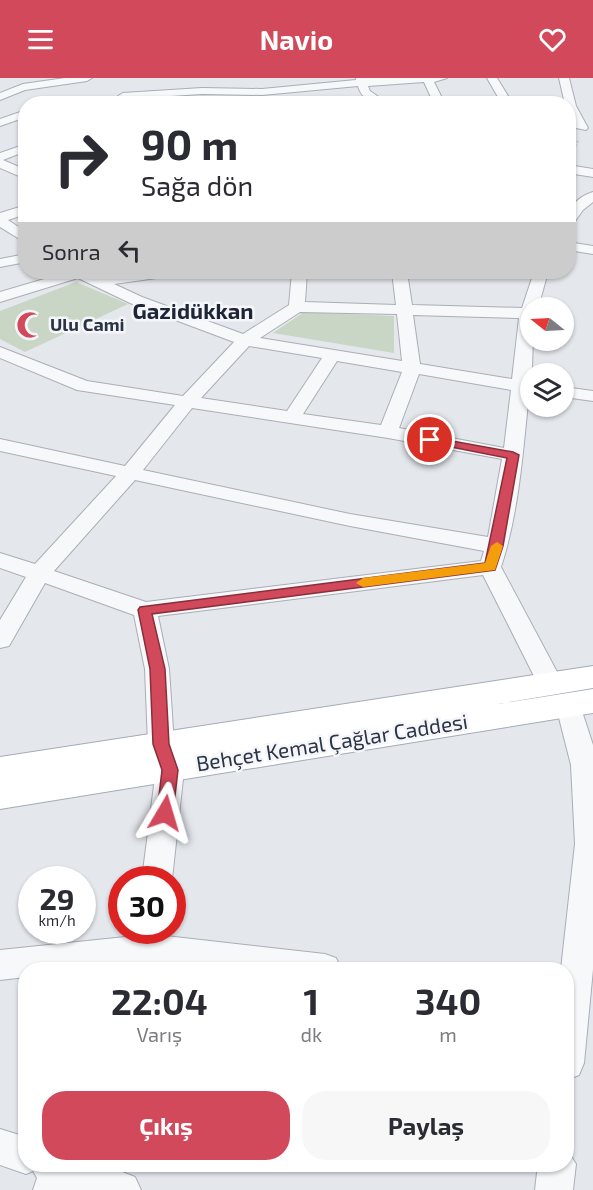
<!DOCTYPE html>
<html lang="tr">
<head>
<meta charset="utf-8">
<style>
  :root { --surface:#fff; --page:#f7f7f7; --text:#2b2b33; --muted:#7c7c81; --accent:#d1495b }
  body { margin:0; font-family:"Exo 2",sans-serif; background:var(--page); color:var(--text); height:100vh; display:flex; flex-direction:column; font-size:22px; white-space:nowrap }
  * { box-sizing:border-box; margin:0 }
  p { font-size:20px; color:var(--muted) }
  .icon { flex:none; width:33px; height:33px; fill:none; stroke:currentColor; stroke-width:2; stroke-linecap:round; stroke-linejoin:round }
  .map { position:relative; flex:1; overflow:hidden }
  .sheet { position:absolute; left:18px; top:884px; width:556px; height:210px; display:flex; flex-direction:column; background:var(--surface); border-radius:24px; box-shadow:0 2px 4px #0004 }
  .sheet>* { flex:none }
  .banner { position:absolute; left:18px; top:18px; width:558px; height:183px; border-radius:24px; box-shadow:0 2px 4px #0004; background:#fff; color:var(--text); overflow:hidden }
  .needle { width:39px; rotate:288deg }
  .fabs { position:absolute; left:520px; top:219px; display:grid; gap:12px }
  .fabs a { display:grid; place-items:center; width:54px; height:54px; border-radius:50%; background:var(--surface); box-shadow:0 2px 4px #0004; font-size:30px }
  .speed { position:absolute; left:18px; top:788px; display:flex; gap:12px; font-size:30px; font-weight:700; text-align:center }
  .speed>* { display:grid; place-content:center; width:78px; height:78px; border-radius:50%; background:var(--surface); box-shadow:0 2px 4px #0004; line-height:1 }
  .speed small { font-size:15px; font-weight:400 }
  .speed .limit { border:9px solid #d22; background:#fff; color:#111 }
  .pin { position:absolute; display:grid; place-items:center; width:51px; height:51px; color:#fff; margin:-26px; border:3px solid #fff; border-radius:50%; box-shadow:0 2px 6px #0007 }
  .me { position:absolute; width:66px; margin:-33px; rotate:7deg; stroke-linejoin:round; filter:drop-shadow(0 0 4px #0008) }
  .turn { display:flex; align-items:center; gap:21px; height:126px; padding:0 24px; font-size:27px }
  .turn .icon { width:78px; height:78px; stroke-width:2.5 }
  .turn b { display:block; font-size:42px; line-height:51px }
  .then { display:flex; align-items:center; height:57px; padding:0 24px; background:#0003; gap:12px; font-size:22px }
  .eta { display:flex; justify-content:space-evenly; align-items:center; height:102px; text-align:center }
  .eta b { font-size:36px; font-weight:700; line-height:42px }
  .button { display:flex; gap:12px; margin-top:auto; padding:12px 24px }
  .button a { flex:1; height:69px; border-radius:24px; background:var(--accent); color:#fff; font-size:24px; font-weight:700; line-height:69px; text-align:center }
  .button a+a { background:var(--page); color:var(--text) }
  header { display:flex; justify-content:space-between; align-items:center; height:78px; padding:0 24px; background:var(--accent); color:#fff; font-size:27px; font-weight:700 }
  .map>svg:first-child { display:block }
  .green { fill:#c9d6c5 }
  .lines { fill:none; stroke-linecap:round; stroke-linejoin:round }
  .minor-casing { stroke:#a9aeb7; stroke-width:2 }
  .major-casing { stroke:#a3abb8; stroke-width:2 }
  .path { stroke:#c2c5cb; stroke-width:1.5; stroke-dasharray:2 2; stroke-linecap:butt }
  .minor { fill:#f7f8fa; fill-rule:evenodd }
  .major { fill:#fff; fill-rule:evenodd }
  .route { fill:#d1495b; stroke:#882f3b; stroke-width:1.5 }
  .slow { fill:#f59e0b }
  .labels { text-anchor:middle; stroke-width:5; stroke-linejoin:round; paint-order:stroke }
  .far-poi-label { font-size:18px; font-weight:bold; fill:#2b3445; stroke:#f4f6f9; text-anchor:start }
  .street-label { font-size:21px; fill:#2b3445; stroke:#f4f6f9 }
  .far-district-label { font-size:22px; font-weight:bold; fill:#1d2536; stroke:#f4f6f9 }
</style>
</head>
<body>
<header><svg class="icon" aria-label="menu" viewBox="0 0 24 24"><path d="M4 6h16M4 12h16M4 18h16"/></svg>Navio<svg class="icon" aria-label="heart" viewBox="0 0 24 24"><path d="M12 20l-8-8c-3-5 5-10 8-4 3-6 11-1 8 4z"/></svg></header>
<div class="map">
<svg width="593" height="1112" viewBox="0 0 593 1112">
  <rect width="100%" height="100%" fill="#e4e7ec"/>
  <path class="green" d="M76 204 128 226 25 274 0 261V233Z
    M304 234 394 238V275L273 255Z"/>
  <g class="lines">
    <defs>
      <path id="minor" d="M65 0H92L87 3 25 12 0 22V15L23 6Z
        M356 0H447L434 4 445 26H434L424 4 368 8 370 13 389 26C375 26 362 23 358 8L262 17 202 16 123 21 118 18 123 15 202 10 262 11 356 2Z
        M487 0H497L513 26H502Z
        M559 0H569L576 28 588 50 586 52 576 50 568 34V26H565Z
        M26 32V39L0 48V41Z
        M26 66V73L3 82 26 92V101L0 90V75Z
        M568 87 593 91V99L568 95Z
        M593 114V124L583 132 573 146 568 147C568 131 576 119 593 114Z
        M26 127V136L8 142 26 154V165L0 149V135Z
        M568 164 593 168V176L568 172Z
        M26 176V184L0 189V181Z
        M68 194H88L100 199 137 194H171L164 199 114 206 142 219 243 256 289 227 292 194H307L305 224 396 227 392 194H407L412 227 522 230 534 194H548L538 230H531V262H533L531 315H529C523 373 519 434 501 489L564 607 560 614 551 616 542 614 483 497 158 538 169 591 174 666 184 692 172 801H142L156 692 148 666 145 591 134 537 45 505 9 568 0 570V542L26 499 0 490V475L35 486 116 398 0 373V361L125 388 175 327 77 312 0 280V269L87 303 183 318 234 264 130 225 78 200 0 224V214ZM300 234 397 236 402 283 260 260ZM413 237 519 240 512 301 420 286ZM249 268 322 280 287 333 201 320ZM337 283 402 294 381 347 303 336ZM419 296 511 312 504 370 399 350ZM192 330 388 360 502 381 488 459 350 436 143 392ZM135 402 350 448 484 473 481 483 146 524 54 493Z
        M564 309 593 313V323L564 319Z
        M569 618 578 621 593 667V891L584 985 579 997 567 1002V891H561L575 766 571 687 556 628 560 621Z
        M135 852H167L166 858 325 876 336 880 341 891H195L153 886 146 891H26V899L0 902V872L135 858Z
        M0 1051 26 1059V1086H102L135 1099 141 1112H33L37 1100 33 1093 26 1096 0 1087Z
        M567 1072 576 1086 573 1112H535L538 1086H567Z"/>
      <path id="major" d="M593 588V610L498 626 593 611V635L0 731V679Z"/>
    </defs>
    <use href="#minor" class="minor-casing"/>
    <use href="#major" class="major-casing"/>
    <path class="path" d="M570 79 579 61"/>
    <use href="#minor" class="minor"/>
    <use href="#major" class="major"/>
  </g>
  <path class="route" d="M430 359 513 374 519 377 503 468 495 492 152 536 165 591 169 666 178 692 173 735 170 740H159L157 735 162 692 153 666 150 591 138 532 140 529 485 485 507 380 426 364 424 362Z"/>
  <path class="slow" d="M497 464 503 468 495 492 363 509 356 505 363 500 485 485 491 468Z"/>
  <defs>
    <symbol id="mosque-bare" viewBox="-9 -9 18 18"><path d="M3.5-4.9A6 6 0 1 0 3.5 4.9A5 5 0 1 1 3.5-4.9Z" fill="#d1495b" stroke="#f4f6f9" stroke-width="2.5" paint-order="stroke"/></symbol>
  </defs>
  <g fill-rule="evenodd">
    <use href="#mosque-bare" x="11" y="228" width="38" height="38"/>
  </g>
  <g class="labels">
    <g class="far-poi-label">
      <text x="50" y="253">Ulu Cami</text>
    </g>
    <g class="street-label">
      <text transform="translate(332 665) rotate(-9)" y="7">Behçet Kemal Çağlar Caddesi</text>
    </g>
    <g class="far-district-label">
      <text x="193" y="241">Gazidükkan</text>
    </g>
  </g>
</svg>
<div class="fabs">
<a><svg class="needle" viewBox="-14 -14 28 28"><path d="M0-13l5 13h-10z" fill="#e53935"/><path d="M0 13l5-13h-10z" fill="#7c7c81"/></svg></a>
<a><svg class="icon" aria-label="layers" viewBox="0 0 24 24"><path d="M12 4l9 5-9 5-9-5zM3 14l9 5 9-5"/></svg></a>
</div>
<div class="speed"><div>29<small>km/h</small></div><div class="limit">30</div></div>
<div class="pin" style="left:430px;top:362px;background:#d93025"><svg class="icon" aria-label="arrive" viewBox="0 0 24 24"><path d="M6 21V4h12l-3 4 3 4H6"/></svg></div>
<svg class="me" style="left:165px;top:735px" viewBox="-20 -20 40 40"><path d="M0-17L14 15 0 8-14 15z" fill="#d1495b" stroke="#fff" stroke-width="4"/></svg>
<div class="banner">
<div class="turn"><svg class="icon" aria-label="right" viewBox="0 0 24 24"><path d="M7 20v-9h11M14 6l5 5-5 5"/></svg><div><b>90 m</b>Sağa dön</div></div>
<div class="then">Sonra<svg class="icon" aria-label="left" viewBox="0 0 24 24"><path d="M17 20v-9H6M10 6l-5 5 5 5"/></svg></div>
</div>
<section class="sheet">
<div class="eta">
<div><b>22:04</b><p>Varış</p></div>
<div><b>1</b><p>dk</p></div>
<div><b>340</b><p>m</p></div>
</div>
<div class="button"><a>Çıkış</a><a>Paylaş</a></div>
</section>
</div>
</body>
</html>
